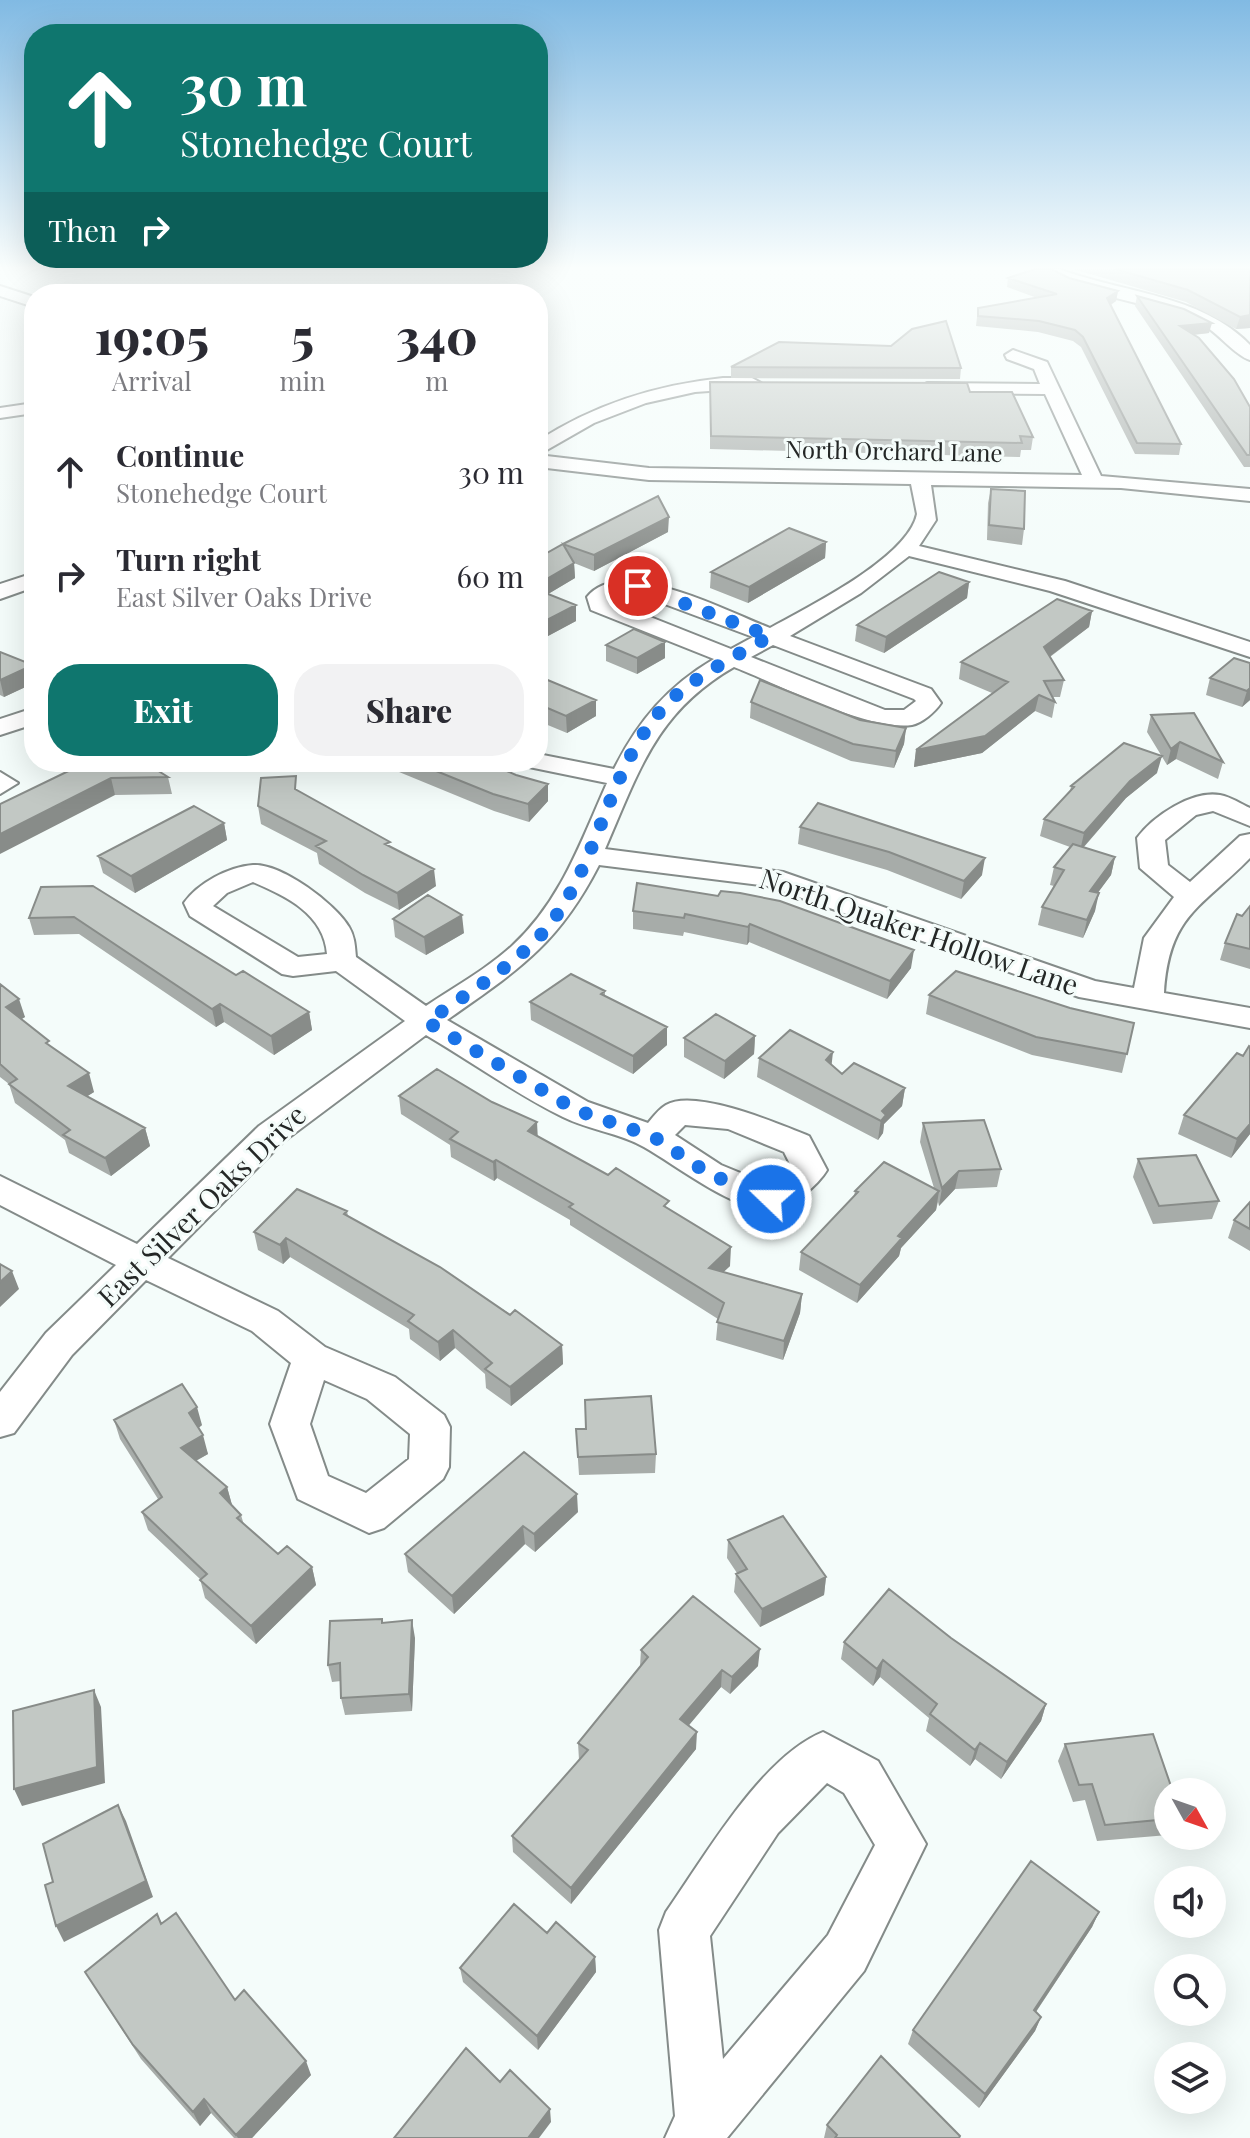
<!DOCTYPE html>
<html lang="en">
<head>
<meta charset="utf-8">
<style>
  :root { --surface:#fff; --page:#f2f2f3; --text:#2b2b33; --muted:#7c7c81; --accent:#0f766e }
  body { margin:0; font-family:"Playfair Display",serif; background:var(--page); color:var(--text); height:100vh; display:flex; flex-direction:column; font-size:30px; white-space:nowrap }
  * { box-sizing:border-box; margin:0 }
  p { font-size:26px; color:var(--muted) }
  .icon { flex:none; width:44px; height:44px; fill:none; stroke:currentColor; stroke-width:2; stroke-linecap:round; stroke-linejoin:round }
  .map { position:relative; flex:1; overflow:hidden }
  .details { position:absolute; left:24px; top:284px; width:524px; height:488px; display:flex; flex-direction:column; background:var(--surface); border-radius:32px; box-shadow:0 8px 32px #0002 }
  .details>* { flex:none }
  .banner { position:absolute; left:24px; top:24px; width:524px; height:244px; border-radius:32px; box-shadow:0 8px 32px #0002; background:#0f766e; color:#fff; overflow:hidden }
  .needle { width:52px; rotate:130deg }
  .controls { position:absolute; left:1154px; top:1778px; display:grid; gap:16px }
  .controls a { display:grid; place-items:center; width:72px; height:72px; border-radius:50%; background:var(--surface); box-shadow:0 8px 32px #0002; font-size:40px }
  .pin { position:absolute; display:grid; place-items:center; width:68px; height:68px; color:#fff; margin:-34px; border:4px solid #fff; border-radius:50%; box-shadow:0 2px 8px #0007 }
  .me { position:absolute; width:88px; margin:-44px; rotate:292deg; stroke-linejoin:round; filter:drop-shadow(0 0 6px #0008) }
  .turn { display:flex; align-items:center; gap:28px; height:168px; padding:0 24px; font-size:36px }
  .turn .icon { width:104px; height:104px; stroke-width:2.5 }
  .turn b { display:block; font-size:56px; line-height:68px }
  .then { display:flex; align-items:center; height:76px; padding:0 24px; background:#0003; gap:16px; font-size:30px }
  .eta { display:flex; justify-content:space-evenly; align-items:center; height:136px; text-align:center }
  .eta b { font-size:48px; font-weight:800; line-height:56px }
  .action { display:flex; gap:16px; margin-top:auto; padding:16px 24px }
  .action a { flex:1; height:92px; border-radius:32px; background:var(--accent); color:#fff; font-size:32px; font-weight:800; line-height:92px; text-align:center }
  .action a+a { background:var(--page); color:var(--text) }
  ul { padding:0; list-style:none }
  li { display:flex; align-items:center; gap:24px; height:104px; padding:0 24px }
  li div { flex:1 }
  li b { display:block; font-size:30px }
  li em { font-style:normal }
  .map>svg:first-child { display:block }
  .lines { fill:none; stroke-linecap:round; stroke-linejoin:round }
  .minor-casing { stroke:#848b89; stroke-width:4 }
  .minor { fill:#fff; fill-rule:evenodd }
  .wall { fill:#a7aca9 }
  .shaded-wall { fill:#888c89 }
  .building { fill:#c2c8c4; stroke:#888c89; stroke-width:2 }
  .route { stroke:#1a73e8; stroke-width:14; stroke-dasharray:0 25.2 }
  .labels { text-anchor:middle; stroke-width:6; stroke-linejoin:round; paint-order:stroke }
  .far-street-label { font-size:24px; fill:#242726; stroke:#f4fcfa }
  .street-label { font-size:28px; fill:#242726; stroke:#f4fcfa }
</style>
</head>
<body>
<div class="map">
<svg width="1250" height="2138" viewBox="0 0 1250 2138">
  <rect width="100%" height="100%" fill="#f4fcfa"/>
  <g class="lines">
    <defs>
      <path id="minor" d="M1037 269H1059C1122 293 1201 294 1250 345V360C1236 356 1217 332 1201 323 1159 303 1065 293 1037 269Z
        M0 286 34 297V307L0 296Z
        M1013 350 1047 362 1101 476 1250 489V501L1121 488 931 485 936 520 919 546 1065 581 1250 642V657L1050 591 909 556 861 593 790 636 931 689 941 703C935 712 922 723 912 725 867 731 778 684 734 667 656 712 639 771 605 849L783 872 1095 981 1134 988 1144 938 1174 897 1140 868 1137 838C1153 816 1192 790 1220 795 1231 797 1241 804 1250 808V826L1213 811 1196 815 1165 840 1168 865 1190 882 1240 836 1250 834V858C1201 908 1169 915 1164 993L1250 1008V1028L1079 997 768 886 599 865C558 945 518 970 447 1020L588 1102 648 1123C653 1117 659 1109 666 1105 695 1088 779 1124 809 1136L827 1170C819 1184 787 1213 769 1211 727 1206 679 1167 644 1147 620 1133 589 1130 563 1117 516 1094 472 1062 426 1035L283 1142 168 1258 278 1311 325 1347 395 1377 444 1415 450 1427 449 1467 443 1479 384 1528 369 1533 298 1499 270 1424 291 1363 252 1331 146 1280 72 1355 14 1433 0 1437V1392L46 1333 116 1265 0 1205V1176L137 1244 259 1126 405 1021 336 971 293 976 282 974 190 916 184 903C198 883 228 867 253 865 281 863 336 904 349 927 355 937 355 947 356 957L426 1006C454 987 487 969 512 946 561 901 581 841 607 783L529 767 525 762H538V754L614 769C638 721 668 686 714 659L591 610 587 597C620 554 728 612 770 628 808 607 908 558 917 514L911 484 649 480 538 467V455L649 468 1082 475 1045 394 927 393 918 388 927 383 1040 384 1034 369 1007 359 1005 355ZM621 593H635L753 637 731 649 610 601ZM773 645 914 699 916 701 904 710H885L751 657ZM253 882C286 896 324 914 327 954L298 957 213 906 227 893ZM685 1125 728 1129 784 1152 791 1166 767 1184 721 1165 675 1135ZM324 1380 367 1399 410 1434 409 1459 366 1493 328 1476 310 1424Z
        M723 378H752L761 383 752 388 695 392 646 403 594 423 538 455V441C595 404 656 385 723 378Z
        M34 403V413L0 418V408Z
        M34 573V587L0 599V584Z
        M34 708V724L0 735V719Z
        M0 772 18 783 0 794Z
        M823 1732 878 1761 926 1844 864 1971 727 2138H665L675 2116 659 1930 666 1912C704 1858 761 1757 823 1732ZM827 1783 844 1793 875 1845 828 1935 723 2059 710 1936 778 1833Z"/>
    </defs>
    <use href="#minor" class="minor-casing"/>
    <use href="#minor" class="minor"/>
  </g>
  <path class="wall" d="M1073 269H1250V328L1236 329 1186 302Z
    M1008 278H1069L1118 291 1116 301 1111 305 1181 444 1179 455 1135 454 1081 347 1073 341 1038 332 976 326 978 308 1037 298 1007 287Z
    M1137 296 1209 333 1194 335 1250 407V467H1244L1135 306Z
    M891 346 961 368 960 379 731 378V367Z
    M970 392 1033 437 1031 450H1021L1020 457 710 449V395Z
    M991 489 1024 529 1022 545 987 540 988 503Z
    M668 532 594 571 574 563 575 578 548 594 576 605V621L548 636 538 632V558L563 544Z
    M826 542 825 558 748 603 710 588 711 572Z
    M969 582 967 598 884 653 855 641 857 625Z
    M1092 611 1089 627 1050 657 1064 680 1060 697H1053L1055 702 1052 718 1035 711 982 753 914 767 916 750 992 693 959 679 961 662Z
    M606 645 665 658 637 674 606 661Z
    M0 652 33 665 34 683 4 697 0 695Z
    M1250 663V700L1242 707 1206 695 1210 678Z
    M538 676 596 716 567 733 538 721Z
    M751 702 906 728 904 744 894 768 851 761 750 718Z
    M1151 715 1223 762 1218 779 1176 759 1167 765 1147 732Z
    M57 762H144L168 777 172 794 115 795Z
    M382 762H486L516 775 548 784V801L529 822 494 811 382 765Z
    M1157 773 1126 798 1084 847 1115 857 1111 875 1097 893 1095 911 1083 938 1038 925 1042 907 1054 886 1050 885 1054 867 1070 847 1040 836 1044 819 1070 792 1071 786Z
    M298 791 391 847 436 886 399 910 365 893 319 864 317 853 261 824 258 806Z
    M224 823 227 840 135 893 103 873 98 856Z
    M800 827 982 875 961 899 887 870 798 844Z
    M637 883 911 968 887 999 749 942 747 945 684 932 683 936 633 929V911Z
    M41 887 236 975 309 1012 312 1030 274 1055 224 1022 216 1027 79 934 34 935 29 918Z
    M1250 906V969L1220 960 1225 943 1242 916Z
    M393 919 464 933 426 955 395 937Z
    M0 984 25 1017 21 1019 51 1047 94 1092 86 1097 145 1128 150 1146 111 1176 69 1153 65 1140 15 1103 9 1084 0 1077Z
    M605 991V996L667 1045 633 1074 531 1020 530 1002Z
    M929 995 1070 1008 1134 1023 1122 1073 1032 1055 926 1014Z
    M755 1036 754 1054 724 1079 684 1057V1038Z
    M1243 1056 1250 1134 1231 1158 1178 1134 1184 1115Z
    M759 1058 831 1065 842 1074 905 1088 902 1106 884 1124 883 1133 878 1140 757 1077Z
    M399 1096 538 1136 669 1209 730 1266 723 1272 802 1294 800 1313 783 1360 716 1340 718 1319 570 1225V1220L497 1178 494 1181 451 1157 450 1145 401 1114Z
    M923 1123 1001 1169 997 1187 955 1189 939 1206 938 1202 936 1210 901 1248 899 1256 857 1303 799 1270 801 1252 854 1196 855 1191 934 1188 920 1142Z
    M1138 1159 1219 1201 1212 1219 1153 1224 1133 1177Z
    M1250 1202V1251L1228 1238 1234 1220Z
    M347 1211 348 1216 562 1345 563 1364 511 1406 486 1388 485 1374 455 1348 440 1361 410 1339 409 1329 290 1257 283 1264 258 1250 254 1232Z
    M114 1420 202 1425 198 1428 208 1454 196 1461 227 1487 232 1505 241 1515 244 1525 278 1554 312 1567 316 1585 256 1644 205 1598 200 1579 148 1530 142 1512 158 1499 120 1439Z
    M576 1429 656 1454 655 1473 579 1475Z
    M578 1512 535 1552 525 1544 454 1614 408 1572 405 1554Z
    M728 1540 826 1577 824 1595 760 1627 734 1592 736 1574 737 1573 727 1558Z
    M383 1623 415 1638 412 1711 345 1715 341 1698V1681L332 1682 328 1665Z
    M951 1638 1046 1704 1041 1721 1001 1779 975 1759 970 1766 926 1731 929 1718 880 1677 873 1686 841 1659 844 1642Z
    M641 1650 758 1666 730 1694 721 1687 688 1725 696 1749 571 1904 513 1852 512 1836 579 1760 578 1743 640 1666Z
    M1065 1744 1168 1792V1835L1097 1841 1085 1800 1073 1802 1058 1761Z
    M1099 1912 1092 1927 1036 2012 1041 2017 1035 2031 979 2108 908 2044 913 2030Z
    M157 1914 162 1923 235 2000 311 2075 252 2138H234L211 2113 200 2126 141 2059 85 1972Z
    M547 1933 595 1957 596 1972 538 2050 463 1982 460 1968Z
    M827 2125 959 2138H824Z"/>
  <path class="shaded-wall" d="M1118 291 1116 301 1105 308 1107 298Z
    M1250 315V328L1236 329 1240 317Z
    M1212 323 1209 333 1178 336 1180 326Z
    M669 517 668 532 594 571V555Z
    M826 542 825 558 748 603 749 587Z
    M574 563 575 578 538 600V584Z
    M969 582 967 598 884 653 886 637Z
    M576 605V621L548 636 547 620Z
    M1092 611 1089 627 1041 663 1044 647Z
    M665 642V658L637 674V658Z
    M33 665 34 683 4 697 0 680Z
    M1250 688V700L1242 707 1247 691Z
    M1039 695 1035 711 982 753 914 767 916 750Z
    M596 700V716L567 733 566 716Z
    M906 728 904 744 894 768 896 751Z
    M1180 742 1176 759 1167 765 1171 749Z
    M1162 756 1157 773 1126 798 1080 851 1084 833 1130 781Z
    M111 778 115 795 0 854V834Z
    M548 784V801L529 822 528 804Z
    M224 823 227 840 135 893 131 876Z
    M1115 857 1111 875 1086 909 1090 891Z
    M985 858 982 875 961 899 964 881Z
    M434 869 436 886 399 910 397 893Z
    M1099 893 1095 911 1083 938 1087 920Z
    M462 915 464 933 426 955 424 937Z
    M750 924 749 942 747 945 748 927Z
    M914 950 911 968 887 999 890 981Z
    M19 999 25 1017 12 1025 6 1007Z
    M220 1004 224 1022 216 1027 212 1009Z
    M309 1012 312 1030 274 1055 271 1036Z
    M667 1027V1045L633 1074V1056Z
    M755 1036 754 1054 724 1079 725 1061Z
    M833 1052 831 1070 826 1060Z
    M89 1073 94 1092 73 1105 68 1086Z
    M905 1088 902 1106 884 1124 883 1133 878 1140 882 1111Z
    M537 1122 538 1141 528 1131Z
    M1250 1124V1134L1231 1158 1237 1139Z
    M145 1128 150 1146 111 1176 105 1158Z
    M496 1160 497 1178 494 1181 493 1162Z
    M959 1171 955 1189 939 1206 942 1188Z
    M939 1191 936 1210 901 1248 899 1256 857 1303 860 1285 898 1236Z
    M286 1238 290 1257 283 1264 280 1245Z
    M731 1247 730 1266 708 1287 709 1268Z
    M12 1271 19 1289 0 1307V1282Z
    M802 1294 800 1313 783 1360 784 1341Z
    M453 1330 455 1348 440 1361 438 1342Z
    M562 1345 563 1364 511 1406 510 1387Z
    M197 1407 202 1425 194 1432 189 1413Z
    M203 1435 208 1454 186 1466 181 1448Z
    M227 1487 232 1505 220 1493Z
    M577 1494 578 1512 535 1552 534 1534Z
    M523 1526 525 1544 454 1614 452 1596Z
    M312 1567 316 1585 256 1644 251 1626Z
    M826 1577 824 1595 760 1627 762 1609Z
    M412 1620 415 1638 412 1711 409 1694Z
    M760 1649 758 1666 730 1694 732 1677Z
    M883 1660 880 1677 873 1686 877 1669Z
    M722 1670 721 1687 680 1736V1719Z
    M94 1690 101 1707 105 1783 22 1806 14 1789Z
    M1046 1704 1041 1721 1001 1779 1007 1762Z
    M697 1732 696 1749 571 1904V1888Z
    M980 1743 975 1759 970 1766 975 1750Z
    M118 1805 126 1821 153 1897 64 1942 56 1926Z
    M1099 1912 1092 1927 1027 2025 1034 2010Z
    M595 1957 596 1972 538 2050 537 2036Z
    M1041 2017 1035 2031 979 2108 985 2094Z
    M306 2061 311 2075 252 2138H238L236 2135Z
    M204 2099 211 2113 200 2126 193 2112Z
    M550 2109 551 2122 539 2138H528Z"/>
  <path class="building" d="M1035 269H1051L1069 278 1118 291 1107 298 1181 444 1137 443 1083 337 1075 330 1039 321 978 316V308L1057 294 1008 278Z
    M1115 269H1250V315L1240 317 1188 290Z
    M1137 296 1184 309 1212 323 1180 326 1199 338 1234 379 1250 407V455H1247Z
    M946 321 961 368 731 367 779 342 891 346 912 329Z
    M710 382 967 383 970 392H1012L1033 437 1020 436 1022 443 711 436Z
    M991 489 1025 491 1024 529 989 525Z
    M658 496 669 517 594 555 563 544 574 563 538 584V558L563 544Z
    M789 528 826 542 749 587 711 572Z
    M939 572 969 582 886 637 857 625Z
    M538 590 576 605 547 620 538 616Z
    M1057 599 1092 611 1044 647 1064 680 1044 681 1055 702 1039 695 985 736 916 750 1008 682 961 662Z
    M634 629 665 642 637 658 606 645Z
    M0 652 33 665 0 680Z
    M1234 658 1250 663V688L1247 691 1210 678Z
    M538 676 596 700 566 716 538 704Z
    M760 680 860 720 906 728 896 751 853 744 751 702Z
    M1194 713 1223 762 1180 742 1171 749 1151 715Z
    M1124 743 1162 756 1130 781 1084 833 1044 819 1074 787 1071 786Z
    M80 762H144L168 777 111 778 0 834V804L83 764Z
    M414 762H486L516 775 548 784 528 804 493 794Z
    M296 776 295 789 390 842 385 844 434 869 397 893 363 875 316 846 326 841 258 806 261 778Z
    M818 803 985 858 964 881 889 852 800 827Z
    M194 806 224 823 131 876 98 856Z
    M1073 844 1115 857 1090 891 1099 893 1087 920 1042 907 1064 870 1054 867Z
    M637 883 718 896 721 891 740 893 780 901 914 950 890 981 750 924 748 927 685 914 684 918 633 911Z
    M93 886 236 975 243 971 309 1012 271 1036 220 1004 212 1009 74 917 29 918 41 887Z
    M428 895 462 915 424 937 393 919Z
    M1250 906V949L1225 943 1237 914 1242 916Z
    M956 971 1070 1008 1134 1023 1127 1054 1036 1037 929 995Z
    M571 974 605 991 601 994 667 1027 633 1056 530 1002Z
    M0 984 19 999 6 1007 49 1041 46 1043 89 1073 68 1086 145 1128 105 1158 63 1135 70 1130 9 1084 17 1079 0 1064Z
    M716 1014 755 1036 725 1061 684 1038Z
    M790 1030 833 1052 826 1060 842 1074 854 1063 905 1088 882 1111 886 1115 881 1121 759 1058Z
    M1249 1046 1250 1047V1124L1237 1139 1184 1115 1237 1053 1243 1056Z
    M437 1069 492 1102 537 1122 528 1131 608 1175 616 1168 669 1201 664 1206 731 1247 709 1268 802 1294 784 1341 717 1322 724 1303 569 1207 573 1204 496 1160 493 1162 450 1139 458 1132 399 1096Z
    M984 1120 1001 1169 959 1171 942 1188 923 1123Z
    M1196 1155 1219 1201 1159 1206 1138 1159Z
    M884 1162 939 1191 898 1236 902 1238 860 1285 801 1252 858 1192 855 1191Z
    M297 1189 347 1211 344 1214 440 1267 510 1315 515 1310 562 1345 510 1387 485 1369 492 1363 453 1330 438 1342 408 1321 414 1315 286 1238 280 1245 254 1232Z
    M1250 1202V1229L1234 1220Z
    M0 1264 12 1271 0 1282Z
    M182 1384 197 1407 189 1413 203 1435 181 1448 227 1487 220 1493 241 1515 237 1518 278 1554 287 1546 312 1567 251 1626 200 1580 207 1574 142 1512 162 1497 114 1420Z
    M651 1396 656 1454 578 1457 576 1429H586L585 1400Z
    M524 1452 577 1494 534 1534 523 1526 452 1596 405 1554Z
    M783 1516 826 1577 762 1609 736 1574 747 1569 728 1540Z
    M889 1589 951 1638 1046 1704 1007 1762 980 1743 975 1750 930 1714 937 1704 883 1660 877 1669 844 1642Z
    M693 1596 760 1649 732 1677 722 1670 680 1719 697 1732 571 1888 512 1836 588 1750 578 1743 648 1657 641 1650Z
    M382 1619V1623L412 1620 409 1694 341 1698 340 1663 328 1665 330 1621Z
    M94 1690 97 1767 14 1789 13 1711Z
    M1153 1734 1173 1792H1168V1819L1105 1825 1092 1784 1079 1785 1065 1744Z
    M118 1805 146 1881 56 1926 45 1885 53 1882 43 1844Z
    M1031 1861 1099 1912 1034 2010 1041 2017 985 2094 913 2030Z
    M514 1904 547 1933 556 1922 595 1957 537 2036 460 1968Z
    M176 1913 235 2000 244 1990 306 2061 236 2135 204 2099 193 2112 133 2045 85 1972 157 1914 161 1924Z
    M466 2048 500 2082 510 2070 550 2109 528 2138H394Z
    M881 2056 960 2136 959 2138H835L837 2135 827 2125Z"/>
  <linearGradient id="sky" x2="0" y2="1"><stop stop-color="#81bae3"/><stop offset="0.47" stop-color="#fafefd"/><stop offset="1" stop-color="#fafefd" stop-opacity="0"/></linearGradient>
  <rect width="1250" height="569" fill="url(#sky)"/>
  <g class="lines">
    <path class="route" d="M638 586 770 636C735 657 692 677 664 707 607 769 600 863 547 928 515 966 467 993 427 1022L576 1110 654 1137 709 1174 771 1199"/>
  </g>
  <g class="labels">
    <g class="far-street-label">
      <text transform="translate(894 452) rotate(1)" y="8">North Orchard Lane</text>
    </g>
    <g class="street-label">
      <text transform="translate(919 932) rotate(19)" y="10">North Quaker Hollow Lane</text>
      <text transform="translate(202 1206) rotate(-44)" y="10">East Silver Oaks Drive</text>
    </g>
  </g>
</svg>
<div class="controls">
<a><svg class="needle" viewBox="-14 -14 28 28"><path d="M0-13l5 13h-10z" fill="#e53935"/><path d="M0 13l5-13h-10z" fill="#7c7c81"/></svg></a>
<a><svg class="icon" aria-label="sound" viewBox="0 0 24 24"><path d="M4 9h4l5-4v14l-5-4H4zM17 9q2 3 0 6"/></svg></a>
<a><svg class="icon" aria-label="search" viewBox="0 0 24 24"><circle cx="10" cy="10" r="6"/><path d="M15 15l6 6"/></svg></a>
<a><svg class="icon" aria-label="layers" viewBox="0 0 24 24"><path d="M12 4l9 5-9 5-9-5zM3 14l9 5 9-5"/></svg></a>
</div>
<div class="pin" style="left:638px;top:586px;background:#d93025"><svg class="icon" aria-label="arrive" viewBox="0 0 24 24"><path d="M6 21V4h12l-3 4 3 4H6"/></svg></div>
<svg class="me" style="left:771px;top:1199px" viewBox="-20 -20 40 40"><circle r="17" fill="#1a73e8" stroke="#fff" stroke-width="3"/><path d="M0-11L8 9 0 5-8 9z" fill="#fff"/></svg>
<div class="banner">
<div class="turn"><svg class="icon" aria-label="ahead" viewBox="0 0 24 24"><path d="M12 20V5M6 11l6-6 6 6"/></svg><div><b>30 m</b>Stonehedge Court</div></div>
<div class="then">Then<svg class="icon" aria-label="right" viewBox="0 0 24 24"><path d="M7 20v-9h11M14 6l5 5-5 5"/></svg></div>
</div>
<section class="details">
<div class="eta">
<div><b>19:05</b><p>Arrival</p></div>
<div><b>5</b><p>min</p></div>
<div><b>340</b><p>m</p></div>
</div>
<ul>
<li><svg class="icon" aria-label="ahead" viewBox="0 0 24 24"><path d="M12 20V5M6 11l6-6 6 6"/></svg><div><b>Continue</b><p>Stonehedge Court</p></div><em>30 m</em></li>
<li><svg class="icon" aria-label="right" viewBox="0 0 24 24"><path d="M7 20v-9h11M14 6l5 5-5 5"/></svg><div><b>Turn right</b><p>East Silver Oaks Drive</p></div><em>60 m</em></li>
</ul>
<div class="action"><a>Exit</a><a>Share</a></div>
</section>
</div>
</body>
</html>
